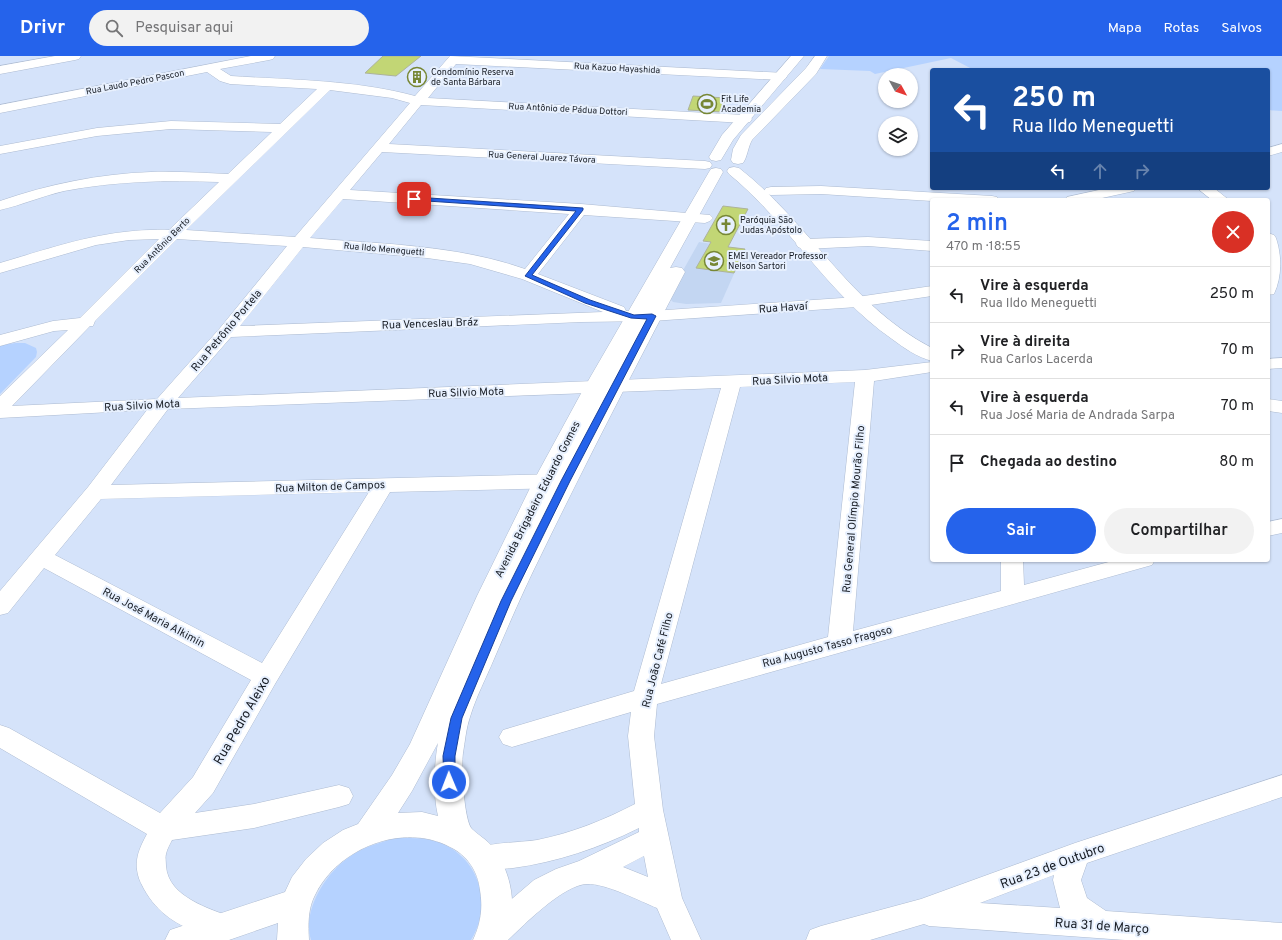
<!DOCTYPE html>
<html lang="pt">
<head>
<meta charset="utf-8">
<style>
  :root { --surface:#fff; --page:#f2f2f2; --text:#202124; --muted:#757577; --line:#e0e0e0; --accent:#2563eb }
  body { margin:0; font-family:Overpass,sans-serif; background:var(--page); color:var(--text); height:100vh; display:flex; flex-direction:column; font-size:15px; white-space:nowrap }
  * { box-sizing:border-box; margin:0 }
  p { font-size:13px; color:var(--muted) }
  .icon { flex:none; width:22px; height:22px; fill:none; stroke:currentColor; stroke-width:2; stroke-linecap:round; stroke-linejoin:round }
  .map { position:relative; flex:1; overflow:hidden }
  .panel { position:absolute; left:930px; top:142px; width:340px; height:364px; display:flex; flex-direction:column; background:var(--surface); border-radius:4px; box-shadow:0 1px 3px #0004 }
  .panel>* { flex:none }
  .banner { position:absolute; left:930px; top:12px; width:340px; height:122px; border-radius:4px; box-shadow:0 1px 3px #0004; background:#1a4fa0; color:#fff; overflow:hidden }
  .needle { width:26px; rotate:130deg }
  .fabs { position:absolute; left:878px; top:12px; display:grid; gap:8px }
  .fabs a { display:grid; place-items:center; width:40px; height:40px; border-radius:50%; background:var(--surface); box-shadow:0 1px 3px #0004; font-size:20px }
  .pin { position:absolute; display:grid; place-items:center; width:34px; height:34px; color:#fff; margin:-17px; border-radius:8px; box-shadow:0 2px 6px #0006 }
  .me { position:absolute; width:44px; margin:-22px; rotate:359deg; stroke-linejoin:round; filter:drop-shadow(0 0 3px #0008) }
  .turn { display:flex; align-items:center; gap:14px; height:84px; padding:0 16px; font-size:18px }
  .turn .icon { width:52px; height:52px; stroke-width:2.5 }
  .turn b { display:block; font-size:28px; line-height:34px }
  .lanes { display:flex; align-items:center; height:38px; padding:0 16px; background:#0003; justify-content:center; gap:20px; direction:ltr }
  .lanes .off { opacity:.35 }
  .round { display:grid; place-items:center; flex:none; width:42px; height:42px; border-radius:21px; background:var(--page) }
  .summary { display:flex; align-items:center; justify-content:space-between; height:68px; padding:0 16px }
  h1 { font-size:24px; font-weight:600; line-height:30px; color:var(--accent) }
  .button { display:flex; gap:8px; margin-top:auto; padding:8px 16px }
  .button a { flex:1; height:46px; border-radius:24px; background:var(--accent); color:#fff; font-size:16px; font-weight:600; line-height:46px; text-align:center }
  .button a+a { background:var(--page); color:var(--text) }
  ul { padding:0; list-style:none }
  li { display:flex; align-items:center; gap:12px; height:56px; padding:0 16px; border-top:1px solid var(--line) }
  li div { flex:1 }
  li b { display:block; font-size:15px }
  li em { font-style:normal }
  header { display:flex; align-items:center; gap:24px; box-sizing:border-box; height:56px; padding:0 20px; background:var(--accent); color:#fff }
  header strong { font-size:19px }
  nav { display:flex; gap:22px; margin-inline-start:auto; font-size:14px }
  .search { width:280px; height:36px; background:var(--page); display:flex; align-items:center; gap:10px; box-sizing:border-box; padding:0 14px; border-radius:22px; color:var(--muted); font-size:15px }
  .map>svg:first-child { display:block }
  .built { fill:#c3d6f2 }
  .green { fill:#b5d2ff }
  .building { fill:#c2d675; stroke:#adb39b }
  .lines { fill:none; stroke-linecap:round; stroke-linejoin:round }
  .minor-casing { stroke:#adbbd1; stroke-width:1 }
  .tertiary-casing { stroke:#adbbd1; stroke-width:1 }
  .secondary-casing { stroke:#adbbd1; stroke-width:1 }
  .minor { fill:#fff; fill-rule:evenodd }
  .tertiary { fill:#fff; fill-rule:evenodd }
  .secondary { fill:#fff; fill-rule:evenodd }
  .route { fill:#2563eb; stroke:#184099 }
  .labels { text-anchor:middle; stroke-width:4; stroke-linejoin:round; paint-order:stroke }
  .far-street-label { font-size:9px; fill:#171c24; stroke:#e7f0fe }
  .far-poi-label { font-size:9px; fill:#171c24; stroke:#e7f0fe; text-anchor:start }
  .street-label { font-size:11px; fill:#171c24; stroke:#e7f0fe }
  .near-street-label { font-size:13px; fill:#171c24; stroke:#e7f0fe }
</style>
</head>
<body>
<header>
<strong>Drivr</strong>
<div class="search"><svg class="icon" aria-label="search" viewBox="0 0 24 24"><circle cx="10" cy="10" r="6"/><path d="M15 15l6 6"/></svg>Pesquisar aqui</div>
<nav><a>Mapa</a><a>Rotas</a><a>Salvos</a></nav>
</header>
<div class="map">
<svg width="1282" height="884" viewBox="0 0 1282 884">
  <rect width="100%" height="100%" fill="#d5e3fa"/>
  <path class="built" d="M699 186 745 193 721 247 686 248 673 246 668 241Z"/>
  <path class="green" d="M829 0H1282V55L1268 54V14H974L951 2 875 18 870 15 820 13Z
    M16 287H25L36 292 37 296 36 301 0 338V289Z
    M396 782C413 782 431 781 447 790 482 808 491 852 471 884H311C302 855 325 818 348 802 362 791 379 787 396 782Z"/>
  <path class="building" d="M383 0H421L396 20 365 17Z
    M693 40 726 42 722 56 688 54Z
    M723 150 748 153 728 191 745 193 734 217 696 212 711 186 703 185Z"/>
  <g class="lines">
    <defs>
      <path id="minor" d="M251 0H275L273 3 269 4 220 13 231 20C292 24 356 24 415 40L450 0 785 17 787 20 785 23 781 24 456 8 428 42 745 59 750 60 752 63 750 66 745 67 421 49 389 88 705 105 710 106 712 109 710 112 705 113 382 96 350 134 581 148 710 159 713 162 710 165 705 167 584 159 538 218 624 251 626 255H652L857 241 932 230V240L857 251 652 265 581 266 231 281 178 342 865 314 932 306V316L874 325 853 575 1001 535V504H1023L1024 529 1116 504H1155L1152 509 657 648 654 680 663 754 682 842 701 884H671L657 852C640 845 605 827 587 828 563 829 525 868 508 884H478L476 880 480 870 534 824 556 813 579 805 639 776V772C599 792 557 806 513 812 499 813 487 815 474 811L470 802 474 793C494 786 516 787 537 784 572 777 604 764 635 748L628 680 631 656 512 691 503 688 499 681 503 674 634 635 721 332 168 353 111 429 562 418 569 420 572 425 569 430 562 432 390 436 275 628 213 737 195 757 254 748 339 729 349 732 353 740 349 748 339 751 254 772 172 784C170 788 167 793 166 798 165 801 166 806 166 810 168 841 210 853 234 862L238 872 234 882C223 884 215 883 204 879 177 869 158 858 144 833 142 829 139 824 138 819 134 803 140 791 147 778L0 692V669L9 672 160 757 193 721 251 624 44 512 8 557 0 559V535L88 431 147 354 0 362V340L68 274 54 275 0 290V279L53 265 80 262 159 183 129 184 96 189 0 217V207C58 190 107 172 169 174L219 126C166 124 116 125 64 135 42 140 22 149 0 154V145C49 128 99 118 151 116 176 115 202 117 228 118L272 76 171 73 97 80 0 98V90L97 72 171 65 280 68 317 33 230 28 220 25 207 16 0 57V49ZM330 34 392 42 410 47 295 181 186 174ZM343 143 569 158 525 213C457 189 382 188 310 182ZM177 183 287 190 220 272 157 343 12 350 90 270H93L95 265ZM303 191 427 202 470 208 522 223 603 256 240 270ZM855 326 828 581 661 628 740 331ZM369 436 262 607 55 499 101 443ZM644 800 648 821 623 811Z
        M1282 88V96L1268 100V92Z
        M821 130 992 140 997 141 999 144 932 145 821 138 771 139 766 138 764 135 766 132 771 131Z
        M1108 132H1136L1134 135 1093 144H1065L1067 141Z
        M1197 132H1214L1229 144H1212Z
        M1268 177 1274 179 1276 182C1282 200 1282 221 1274 238L1268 239Z
        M868 181 932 185V195L868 190 804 193 798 191 796 188 798 185 804 183Z
        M1282 302V312L1268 313V303Z
        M1282 463V477L1268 480V466Z
        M1282 719V741L1087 807 1081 824 1087 842 1106 855 1282 867V884H1125L929 870 924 868 870 884H806L810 874 821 870 921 843 1075 787ZM1054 819 1053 824 1060 852 980 847Z"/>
      <path id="tertiary" d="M55 0H81L79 3 75 4 0 18V10Z
        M734 111 739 112C810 167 849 249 932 292V305C917 301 904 292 892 283 828 239 789 167 729 118L727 115 729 112Z
        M1268 343 1282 345V357L1268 355Z"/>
      <path id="secondary" d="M791 0H804L733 84 721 104 716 105 711 104 709 101 722 79Z
        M815 0H827L816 18 752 84C748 91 747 102 743 107L738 108 733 107 731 104 733 93 741 79 806 12Z
        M716 112 721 113 723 116 670 212 676 211 682 212 685 216C636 310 587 404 541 499 524 533 509 568 494 603 486 622 476 641 470 661 466 672 465 686 463 697 461 710 464 765 472 773 477 778 484 782 489 787 512 813 519 853 505 884H473C481 867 483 852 480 834 478 815 467 799 450 791 403 766 338 792 315 839 308 852 308 869 309 884H277L278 867 229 884H165L170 874 285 836 292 821 306 803 323 787 343 774 358 768 392 719 410 688 477 540 534 424 584 332 709 116 711 113ZM438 687C434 708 433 739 438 760L422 756 398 757 412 735Z"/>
    </defs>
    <use href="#minor" class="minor-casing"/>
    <use href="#tertiary" class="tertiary-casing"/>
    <use href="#secondary" class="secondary-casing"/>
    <use href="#minor" class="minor"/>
    <use href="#tertiary" class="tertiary"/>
    <use href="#secondary" class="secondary"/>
  </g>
  <path class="route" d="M414 141 583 152V154L532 219 590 244 634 259 652 258 656 260 570 425 511 545 462 662 455 700V726L454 729 449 730 445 729 444 726 443 700 451 662 501 545 561 425 647 263 631 262 585 247 525 220 576 155 412 144V142Z"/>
  <defs>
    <symbol id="building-ring" viewBox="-11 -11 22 22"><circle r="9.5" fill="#e7f0fe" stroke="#778735" stroke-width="1.5"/><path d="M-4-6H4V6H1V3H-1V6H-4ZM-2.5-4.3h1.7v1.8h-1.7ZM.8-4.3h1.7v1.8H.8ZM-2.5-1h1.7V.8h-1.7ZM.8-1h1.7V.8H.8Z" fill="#778735"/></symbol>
    <symbol id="stadium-ring" viewBox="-11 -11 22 22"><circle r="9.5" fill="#e7f0fe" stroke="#778735" stroke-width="1.5"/><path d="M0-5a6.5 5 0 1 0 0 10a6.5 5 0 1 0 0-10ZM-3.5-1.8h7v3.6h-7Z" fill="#778735"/></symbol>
    <symbol id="church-ring" viewBox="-11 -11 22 22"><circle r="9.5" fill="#e7f0fe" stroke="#778735" stroke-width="1.5"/><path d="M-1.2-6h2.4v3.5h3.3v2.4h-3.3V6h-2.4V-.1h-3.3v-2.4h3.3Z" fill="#778735"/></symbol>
    <symbol id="school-ring" viewBox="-11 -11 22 22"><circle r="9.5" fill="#e7f0fe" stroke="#778735" stroke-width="1.5"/><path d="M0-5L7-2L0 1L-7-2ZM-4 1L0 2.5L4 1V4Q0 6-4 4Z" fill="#778735"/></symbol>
  </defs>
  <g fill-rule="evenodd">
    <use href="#building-ring" x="406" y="10" width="22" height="22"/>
    <use href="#stadium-ring" x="696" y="37" width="22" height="22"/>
    <use href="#church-ring" x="715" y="158" width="22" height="22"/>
    <use href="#school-ring" x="703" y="194" width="22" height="22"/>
  </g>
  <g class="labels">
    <g class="far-street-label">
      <text transform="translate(617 12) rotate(3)" y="3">Rua Kazuo Hayashida</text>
      <text transform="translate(135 26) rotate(-11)" y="3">Rua Laudo Pedro Pascon</text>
      <text transform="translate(568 53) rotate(3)" y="3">Rua Antônio de Pádua Dottori</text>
      <text transform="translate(542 101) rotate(3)" y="3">Rua General Juarez Távora</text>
      <text transform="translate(162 189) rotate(-45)" y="3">Rua Antônio Berto</text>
      <text transform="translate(384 193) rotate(5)" y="3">Rua Ildo Meneguetti</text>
    </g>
    <g class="far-poi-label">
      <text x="431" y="19">Condomínio Reserva<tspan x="431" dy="10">de Santa Bárbara</tspan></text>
      <text x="721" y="46">Fit Life<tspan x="721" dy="10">Academia</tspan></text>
      <text x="740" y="167">Paróquia São<tspan x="740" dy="10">Judas Apóstolo</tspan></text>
      <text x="728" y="203">EMEI Vereador Professor<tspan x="728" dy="10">Nelson Sartori</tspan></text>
    </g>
    <g class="street-label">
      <text transform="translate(783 251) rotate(-4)" y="4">Rua Havaí</text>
      <text transform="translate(430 267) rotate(-2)" y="4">Rua Venceslau Bráz</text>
      <text transform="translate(226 274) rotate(-50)" y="4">Rua Petrônio Portela</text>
      <text transform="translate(790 323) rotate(-3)" y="4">Rua Silvio Mota</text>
      <text transform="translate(466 336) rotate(-2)" y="4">Rua Silvio Mota</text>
      <text transform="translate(142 349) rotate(-3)" y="4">Rua Silvio Mota</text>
      <text transform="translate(330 430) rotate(-2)" y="4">Rua Milton de Campos</text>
      <text transform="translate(537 443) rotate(-63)" y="4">Avenida Brigadeiro Eduardo Gomes</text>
      <text transform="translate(853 453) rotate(-85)" y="4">Rua General Olímpio Mourão Filho</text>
      <text transform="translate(154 561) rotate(28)" y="4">Rua José Maria Alkimin</text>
      <text transform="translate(827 590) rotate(-15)" y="4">Rua Augusto Tasso Fragoso</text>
      <text transform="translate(657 604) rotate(-76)" y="4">Rua João Café Filho</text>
    </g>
    <g class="near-street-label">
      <text transform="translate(241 664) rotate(-60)" y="5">Rua Pedro Aleixo</text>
      <text transform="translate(1052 809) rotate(-20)" y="5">Rua 23 de Outubro</text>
      <text transform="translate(1102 869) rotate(4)" y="5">Rua 31 de Março</text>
    </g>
  </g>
</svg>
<div class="fabs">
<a><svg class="needle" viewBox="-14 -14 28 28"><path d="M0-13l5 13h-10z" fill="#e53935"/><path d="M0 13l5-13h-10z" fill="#757577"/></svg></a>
<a><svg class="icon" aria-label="layers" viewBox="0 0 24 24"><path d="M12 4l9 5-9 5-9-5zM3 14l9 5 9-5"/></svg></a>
</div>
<div class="pin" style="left:414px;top:143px;background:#d93025"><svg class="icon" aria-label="arrive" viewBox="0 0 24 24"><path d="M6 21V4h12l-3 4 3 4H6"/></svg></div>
<svg class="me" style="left:449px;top:726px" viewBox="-20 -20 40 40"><circle r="17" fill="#2563eb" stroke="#fff" stroke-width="3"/><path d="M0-11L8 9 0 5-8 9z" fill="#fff"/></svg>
<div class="banner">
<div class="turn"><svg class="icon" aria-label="left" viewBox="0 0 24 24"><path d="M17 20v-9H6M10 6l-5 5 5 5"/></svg><div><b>250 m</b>Rua Ildo Meneguetti</div></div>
<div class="lanes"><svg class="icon" aria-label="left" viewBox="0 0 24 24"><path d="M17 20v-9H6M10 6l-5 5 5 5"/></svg><svg class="icon off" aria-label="ahead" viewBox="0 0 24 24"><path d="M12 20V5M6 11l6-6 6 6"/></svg><svg class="icon off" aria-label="right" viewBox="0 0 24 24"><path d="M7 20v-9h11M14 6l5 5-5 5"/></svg></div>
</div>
<section class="panel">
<div class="summary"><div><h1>2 min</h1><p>470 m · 18:55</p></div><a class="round" style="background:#d93025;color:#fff"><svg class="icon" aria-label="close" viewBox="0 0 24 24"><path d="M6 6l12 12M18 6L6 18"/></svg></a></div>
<ul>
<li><svg class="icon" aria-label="left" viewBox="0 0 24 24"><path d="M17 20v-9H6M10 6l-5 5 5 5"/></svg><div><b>Vire à esquerda</b><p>Rua Ildo Meneguetti</p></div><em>250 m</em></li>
<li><svg class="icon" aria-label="right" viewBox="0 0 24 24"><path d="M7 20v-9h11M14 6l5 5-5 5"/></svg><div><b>Vire à direita</b><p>Rua Carlos Lacerda</p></div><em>70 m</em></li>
<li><svg class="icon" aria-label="left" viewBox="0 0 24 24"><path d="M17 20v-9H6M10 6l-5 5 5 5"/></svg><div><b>Vire à esquerda</b><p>Rua José Maria de Andrada Sarpa</p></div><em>70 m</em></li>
<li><svg class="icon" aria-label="arrive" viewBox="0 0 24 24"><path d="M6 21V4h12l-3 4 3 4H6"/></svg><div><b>Chegada ao destino</b></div><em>80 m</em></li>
</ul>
<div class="button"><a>Sair</a><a>Compartilhar</a></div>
</section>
</div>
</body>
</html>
